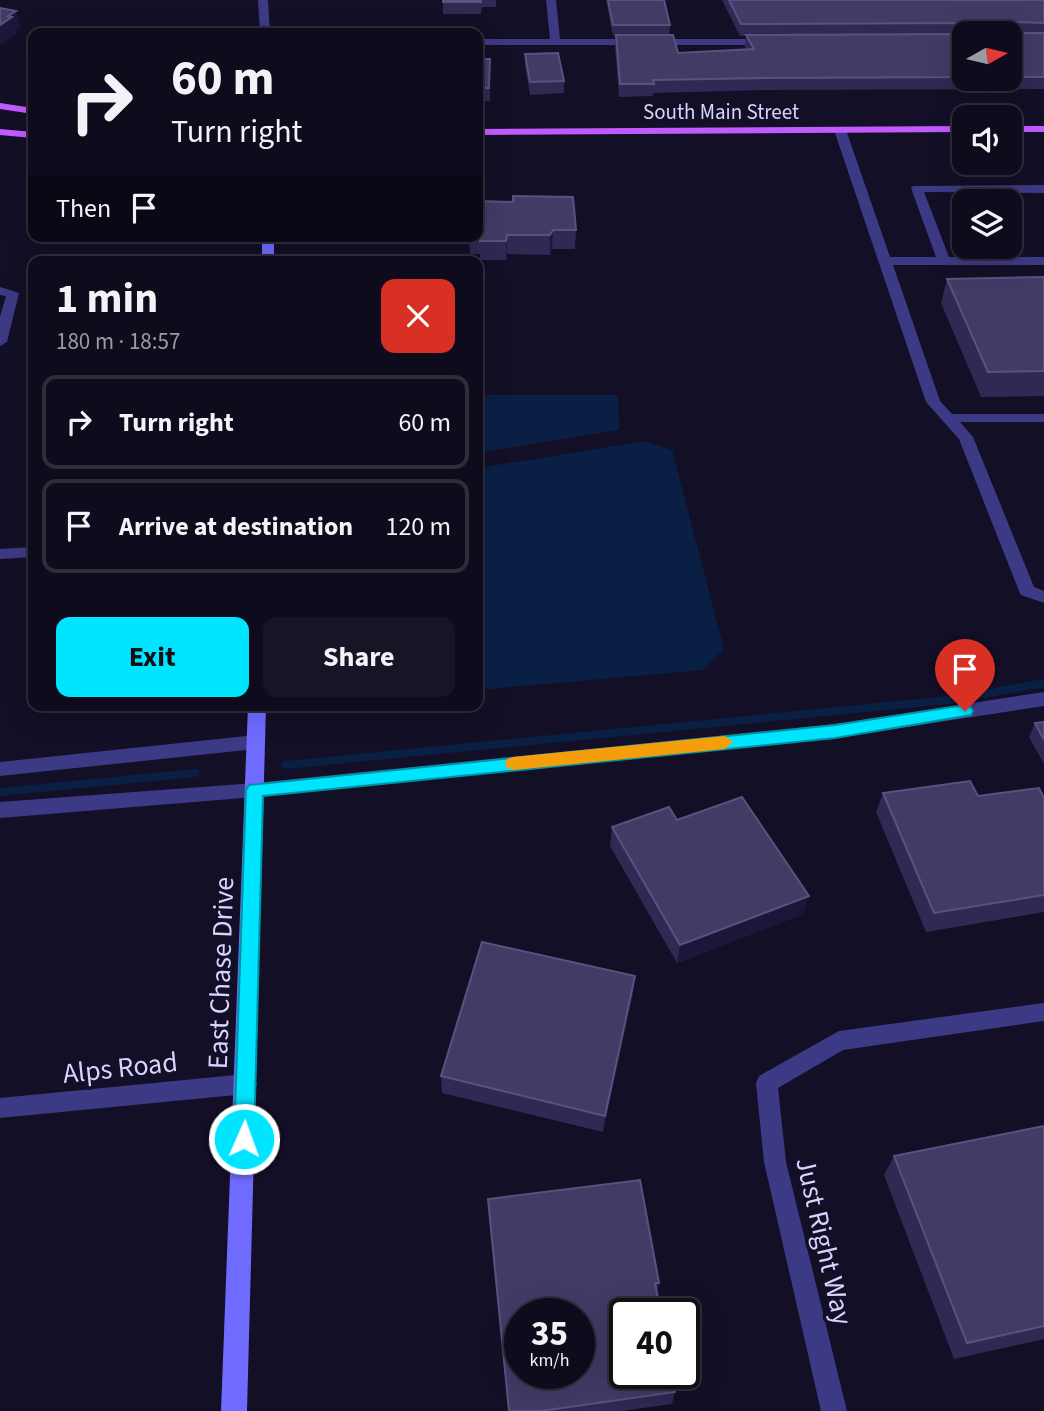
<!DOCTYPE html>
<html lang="en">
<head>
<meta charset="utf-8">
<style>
  :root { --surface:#0e0b1c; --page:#171425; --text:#f1f3f6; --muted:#9b9ba3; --line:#2e2b3b; --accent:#00e5ff }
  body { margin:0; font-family:"Source Sans 3",sans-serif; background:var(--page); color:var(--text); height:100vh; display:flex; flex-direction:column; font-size:26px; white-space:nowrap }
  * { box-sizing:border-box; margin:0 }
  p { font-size:23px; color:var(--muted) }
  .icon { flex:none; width:38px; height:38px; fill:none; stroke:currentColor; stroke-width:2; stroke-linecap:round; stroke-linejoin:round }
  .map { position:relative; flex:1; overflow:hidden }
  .panel { position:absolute; left:28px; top:256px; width:455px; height:455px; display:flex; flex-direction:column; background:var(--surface); border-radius:14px; box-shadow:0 7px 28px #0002,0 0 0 2px var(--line) }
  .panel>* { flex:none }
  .guide { position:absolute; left:28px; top:28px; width:455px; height:214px; border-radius:14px; box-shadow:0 7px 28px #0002,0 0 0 2px var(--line); background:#0e0b1c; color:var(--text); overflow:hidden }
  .needle { width:46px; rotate:82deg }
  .buttons { position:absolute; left:952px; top:21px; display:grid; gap:14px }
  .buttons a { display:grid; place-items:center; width:70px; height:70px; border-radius:14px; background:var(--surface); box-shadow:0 7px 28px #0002,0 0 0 2px var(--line); font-size:35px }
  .speed { position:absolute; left:504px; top:1298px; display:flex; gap:14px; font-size:35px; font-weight:700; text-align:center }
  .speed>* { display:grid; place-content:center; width:91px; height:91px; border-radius:50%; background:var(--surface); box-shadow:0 7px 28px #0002,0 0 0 2px var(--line); line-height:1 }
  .speed small { font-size:18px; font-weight:400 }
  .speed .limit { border:4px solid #111; border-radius:10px; background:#fff; color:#111 }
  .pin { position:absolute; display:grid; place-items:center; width:60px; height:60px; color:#fff; margin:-72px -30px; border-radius:50% 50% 50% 0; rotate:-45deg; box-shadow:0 0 7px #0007 }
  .pin .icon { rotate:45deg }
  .me { position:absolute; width:77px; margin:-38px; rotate:2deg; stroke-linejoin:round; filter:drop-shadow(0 0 5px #0008) }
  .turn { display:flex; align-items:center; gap:24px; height:147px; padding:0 28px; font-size:32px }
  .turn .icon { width:91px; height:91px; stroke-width:2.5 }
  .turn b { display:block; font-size:49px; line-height:60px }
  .then { display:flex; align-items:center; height:66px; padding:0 28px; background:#0003; gap:14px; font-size:26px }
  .round { display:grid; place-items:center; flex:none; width:74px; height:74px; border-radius:14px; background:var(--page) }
  .head { display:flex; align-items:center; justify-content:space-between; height:119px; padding:0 28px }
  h1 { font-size:42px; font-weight:700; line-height:52px }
  .button { display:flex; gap:14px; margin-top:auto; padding:14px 28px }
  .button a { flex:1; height:80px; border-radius:14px; background:var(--accent); color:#111; font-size:28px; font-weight:700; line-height:80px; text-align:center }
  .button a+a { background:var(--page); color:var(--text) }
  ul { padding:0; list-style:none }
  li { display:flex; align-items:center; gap:21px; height:94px; margin:0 14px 10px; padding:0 14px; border:4px solid var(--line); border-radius:14px }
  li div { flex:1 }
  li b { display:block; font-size:26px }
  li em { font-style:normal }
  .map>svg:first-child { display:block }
  .water { fill:#0a1f44 }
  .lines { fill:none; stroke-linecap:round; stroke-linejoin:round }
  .stream { fill:#0a1f44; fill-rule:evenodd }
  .lane { fill:#3d3a85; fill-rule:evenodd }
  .street { fill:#3d3a85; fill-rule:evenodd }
  .secondary { fill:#6f6bff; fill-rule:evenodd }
  .primary { fill:#c25bff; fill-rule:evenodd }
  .wall { fill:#312854; fill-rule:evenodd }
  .shaded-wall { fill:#1d163a }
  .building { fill:#433a66; stroke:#5a527e; stroke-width:2; fill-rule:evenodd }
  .route { fill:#00e5ff; stroke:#0095a6; stroke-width:2 }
  .slow { fill:#f59e0b }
  .labels { text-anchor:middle; stroke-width:7; stroke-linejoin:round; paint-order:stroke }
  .far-street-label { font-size:21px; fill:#d9d4ff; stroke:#130f26 }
  .near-street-label { font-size:28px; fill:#d9d4ff; stroke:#130f26 }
</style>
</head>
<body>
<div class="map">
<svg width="1044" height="1411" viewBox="0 0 1044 1411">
  <rect width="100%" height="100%" fill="#130f26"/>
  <path class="water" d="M478 395H618L619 430 478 453Z
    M645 441 672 450 724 649 703 670 478 690V468Z"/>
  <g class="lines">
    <path class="stream" d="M1044 679V687L949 704 286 769 282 768 281 765 282 762 286 761 949 696Z
      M195 769 199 770 200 773 199 776 195 777 0 796V788Z"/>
    <path class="lane" d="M840 127 846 130 890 257H936L911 188 913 186 1044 185V193L924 192 949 257H1044V265H893L940 401 952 414H1044V422H960L973 437 1034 587 1044 591V603L1021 595 1019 591 959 439 926 402 834 130Z
      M1044 692V706L835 738 255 797 0 818V802L255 783 835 724Z
      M256 735 262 737 265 742 262 747 256 749 0 776V762Z"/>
    <path class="street" d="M258 0H268L270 33H260Z
      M546 0H556L560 39H768L773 42 768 45H478V39H550Z
      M0 287 19 293 7 342 0 346V317L6 296 0 295Z
      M33 547V557L0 559V549Z
      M1044 1003V1021L843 1050 778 1088 786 1162 847 1411H821L764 1162 756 1083 759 1076 839 1031Z
      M246 1074 254 1077 257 1084 254 1091 246 1094 0 1118V1098Z"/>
    <path class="secondary" d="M262 236H274V261H262Z
      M248 705H266L247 1411H221Z"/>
    <path class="primary" d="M0 103 33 108V114L0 109Z
      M964 126V132L478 135V129Z
      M1010 126H1044V132H1010Z
      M0 129 33 132V138L0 135Z"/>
  </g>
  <path class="wall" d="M443 0H496V7H482L481 14H443Z
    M606 0H664L670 25 669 35 678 53 746 50 745 47 746 36H740L722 0H1044V89L766 90 653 93V96L619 97 615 47V36H613ZM964 33H1010V79H964Z
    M525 54 564 81V93L530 95 525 66Z
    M478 59H490V101H478Z
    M478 201 576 230 575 249H552L550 255 507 254 506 260H480V254H470L469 236H478Z
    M1044 277V396L981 397 941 303 947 279Z
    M1044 722V764L1029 737 1035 723Z
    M883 793 1044 798V912L926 932 876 812Z
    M612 827 803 914 677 963 610 846Z
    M633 994 603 1132 442 1093 441 1076Z
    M1044 1126V1339L954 1359 884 1175 894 1156Z
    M488 1199 659 1283 657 1293 675 1392 672 1404 622 1411H509Z"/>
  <path class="shaded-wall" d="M16 11 21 27 16 31 17 34 0 45V25L8 16Z
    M553 230 552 249 550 255V235Z
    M507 235V254L506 260V241Z
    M809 896 803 914 677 963 680 945Z
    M635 976 633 994 603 1132 605 1116Z"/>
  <path class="building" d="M443 0H481V2H443Z
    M608 0H664L670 25H613Z
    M729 0H1044V23L1013 22 1011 31 1013 33H1044V77H1010V33H968L970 32 967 23 741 24Z
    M0 8 16 11 8 16 12 17 0 25Z
    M964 34V77L768 78 653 80 654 84H620L616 35H673L678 53 754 49 746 35Z
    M558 53 564 81 530 82 525 54Z
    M478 59H490L489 88H478Z
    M513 196 573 197 576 230H553L550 235H507L506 241H480V235H478V201L513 202Z
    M1044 277V371L988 372 947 279Z
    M1044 722V740L1035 723Z
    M970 781 978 796 1039 788 1044 798V895L934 913 883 793Z
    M742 797 809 896 680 945 612 827 669 807 677 820Z
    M482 942 635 976 605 1116 441 1076Z
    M1044 1126V1326L967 1343 894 1156Z
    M640 1180 659 1283H655L661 1314H625V1374H672L675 1392 541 1411H509L488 1199ZM520 1314H579V1374H520Z"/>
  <path class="route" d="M965 705 971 707 973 711 971 715 835 738 263 796 254 1139 251 1146 244 1149 237 1146 234 1139 246 790 249 785 835 725Z"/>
  <path class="slow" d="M725 736 733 742 725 749 513 770 507 768 505 763 507 759 513 757Z"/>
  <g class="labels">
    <g class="far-street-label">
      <text x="721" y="119">South Main Street</text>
    </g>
    <g class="near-street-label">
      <text transform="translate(220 973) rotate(-88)" y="10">East Chase Drive</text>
      <text transform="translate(120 1067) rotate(-6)" y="10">Alps Road</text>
      <text transform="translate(825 1241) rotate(77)" y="10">Just Right Way</text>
    </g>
  </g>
</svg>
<div class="buttons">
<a><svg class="needle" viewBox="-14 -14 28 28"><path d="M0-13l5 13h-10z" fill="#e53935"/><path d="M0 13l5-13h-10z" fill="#9b9ba3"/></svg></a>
<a><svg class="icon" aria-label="sound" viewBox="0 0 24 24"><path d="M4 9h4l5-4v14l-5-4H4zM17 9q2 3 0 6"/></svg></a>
<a><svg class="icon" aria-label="layers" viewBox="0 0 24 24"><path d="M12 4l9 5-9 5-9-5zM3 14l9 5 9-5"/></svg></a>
</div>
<div class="speed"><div>35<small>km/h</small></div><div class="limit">40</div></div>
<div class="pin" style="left:965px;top:711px;background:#d93025"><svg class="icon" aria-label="arrive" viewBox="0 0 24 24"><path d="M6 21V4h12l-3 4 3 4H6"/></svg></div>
<svg class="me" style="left:244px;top:1139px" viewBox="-20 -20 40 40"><circle r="17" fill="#00e5ff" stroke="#fff" stroke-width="3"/><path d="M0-11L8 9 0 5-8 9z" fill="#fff"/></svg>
<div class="guide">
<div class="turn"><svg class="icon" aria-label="right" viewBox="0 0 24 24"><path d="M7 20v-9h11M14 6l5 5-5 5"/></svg><div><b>60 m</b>Turn right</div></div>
<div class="then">Then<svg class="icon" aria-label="arrive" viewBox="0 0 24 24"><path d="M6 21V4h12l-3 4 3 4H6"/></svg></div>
</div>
<section class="panel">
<div class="head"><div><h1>1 min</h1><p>180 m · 18:57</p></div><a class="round" style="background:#d93025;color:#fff"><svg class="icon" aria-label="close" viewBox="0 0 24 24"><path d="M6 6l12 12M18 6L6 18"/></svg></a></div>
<ul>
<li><svg class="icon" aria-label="right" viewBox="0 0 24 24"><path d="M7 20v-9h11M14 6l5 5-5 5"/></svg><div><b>Turn right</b></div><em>60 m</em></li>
<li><svg class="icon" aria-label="arrive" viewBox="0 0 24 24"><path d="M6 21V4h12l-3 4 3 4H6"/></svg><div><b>Arrive at destination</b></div><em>120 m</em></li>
</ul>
<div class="button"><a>Exit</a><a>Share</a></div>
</section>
</div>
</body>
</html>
